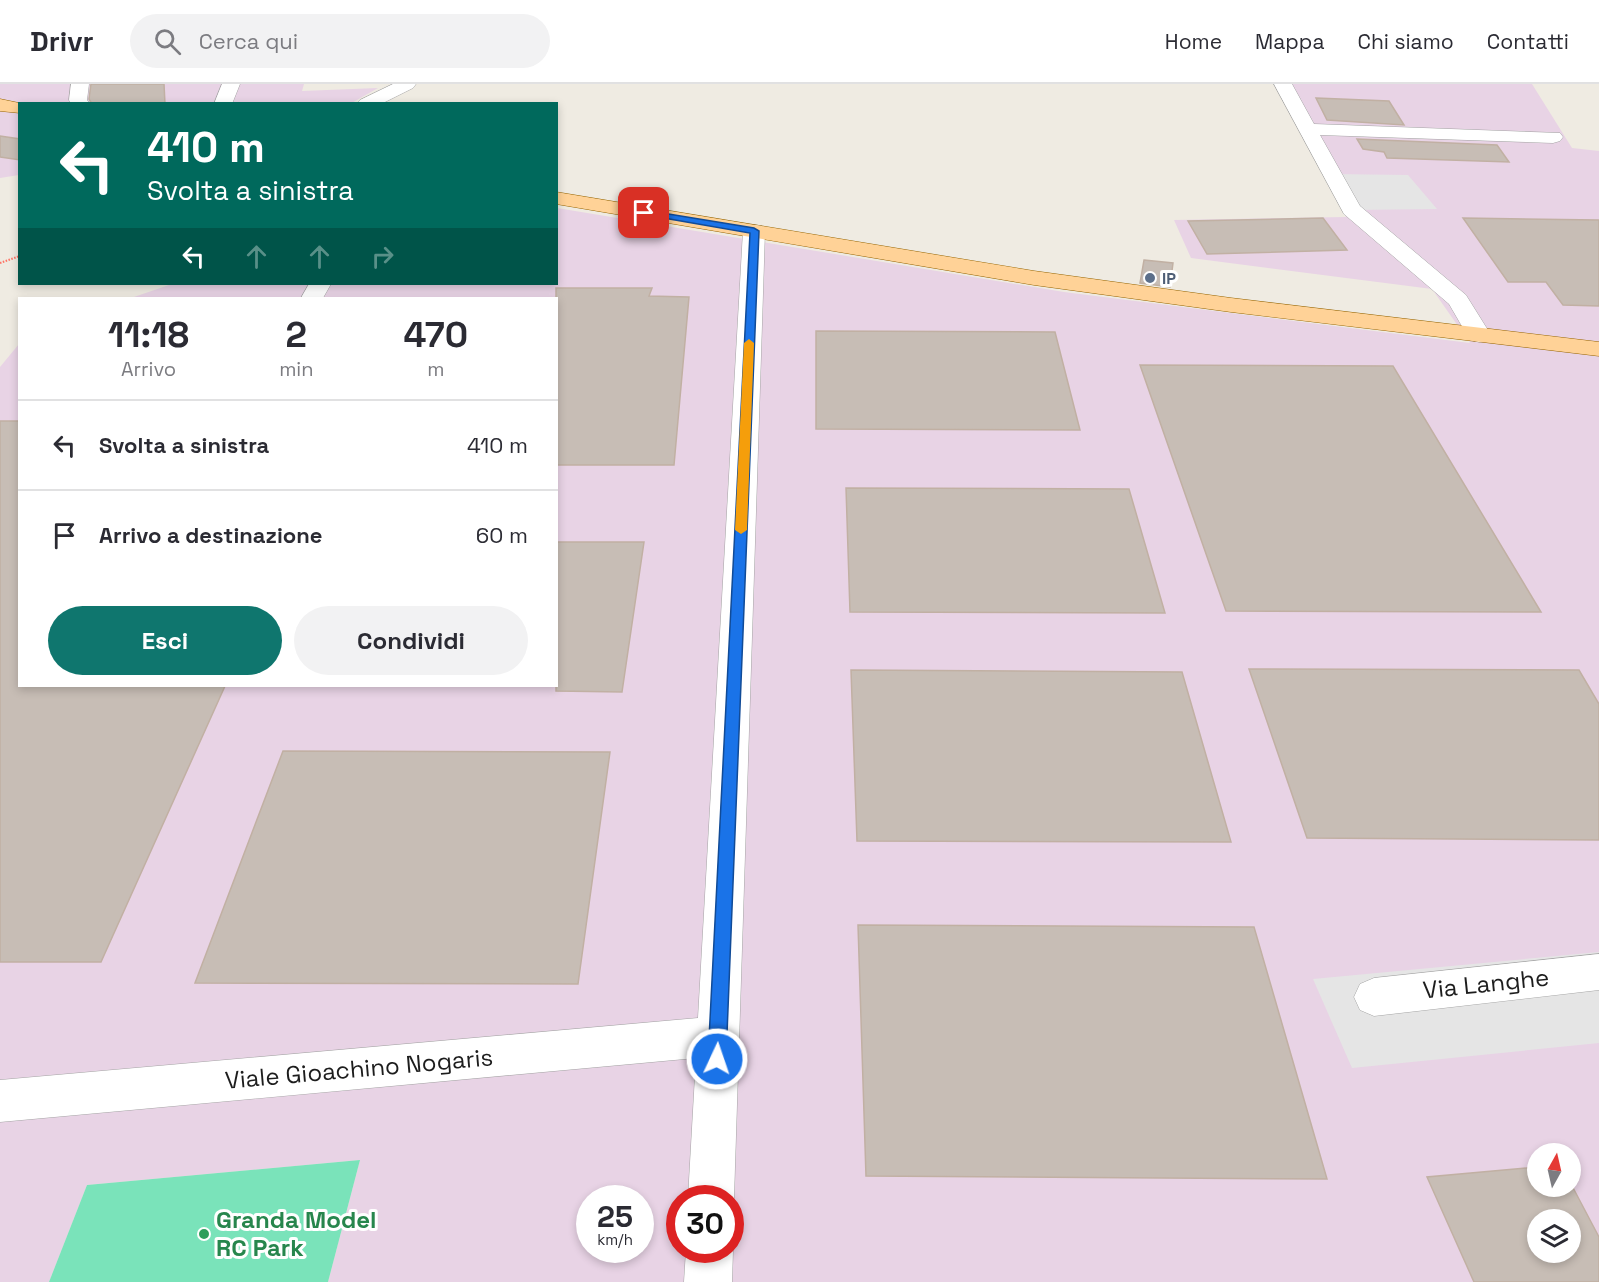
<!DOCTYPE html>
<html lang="it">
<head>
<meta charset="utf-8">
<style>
  :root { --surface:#fff; --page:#f2f2f3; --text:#2b2b33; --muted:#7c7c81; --line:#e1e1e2; --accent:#0f766e }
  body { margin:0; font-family:"Space Grotesk",sans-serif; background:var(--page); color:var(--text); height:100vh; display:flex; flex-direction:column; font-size:22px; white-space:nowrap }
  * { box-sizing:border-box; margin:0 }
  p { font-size:20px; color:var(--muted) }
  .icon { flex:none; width:33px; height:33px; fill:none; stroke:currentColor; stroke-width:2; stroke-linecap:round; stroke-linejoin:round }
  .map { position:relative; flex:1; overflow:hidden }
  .panel { position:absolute; left:18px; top:213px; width:540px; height:390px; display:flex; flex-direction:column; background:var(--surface); border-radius:0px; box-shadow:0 3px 9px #0003 }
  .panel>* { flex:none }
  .hud { position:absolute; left:18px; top:18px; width:540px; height:183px; border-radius:0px; box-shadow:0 3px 9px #0003; background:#00695c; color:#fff; overflow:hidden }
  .needle { width:39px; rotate:8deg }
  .buttons { position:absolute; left:1527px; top:1059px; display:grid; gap:12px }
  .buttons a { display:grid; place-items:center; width:54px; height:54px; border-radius:50%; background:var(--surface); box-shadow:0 3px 9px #0003; font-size:30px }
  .speed { position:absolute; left:576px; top:1101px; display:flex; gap:12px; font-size:30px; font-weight:700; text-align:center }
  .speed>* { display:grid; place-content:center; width:78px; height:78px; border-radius:50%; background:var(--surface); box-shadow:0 3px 9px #0003; line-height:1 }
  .speed small { font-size:15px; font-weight:400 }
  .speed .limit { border:9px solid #d22; background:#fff; color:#111 }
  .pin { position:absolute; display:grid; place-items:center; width:51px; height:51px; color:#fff; margin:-26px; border-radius:12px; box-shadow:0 3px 9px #0006 }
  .me { position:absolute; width:66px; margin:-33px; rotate:3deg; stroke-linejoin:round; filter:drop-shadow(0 0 4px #0008) }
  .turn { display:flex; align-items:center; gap:21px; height:126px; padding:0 30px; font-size:27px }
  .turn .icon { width:78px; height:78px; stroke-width:2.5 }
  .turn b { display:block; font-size:42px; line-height:51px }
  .lanes { display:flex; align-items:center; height:57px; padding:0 30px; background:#0003; justify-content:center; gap:30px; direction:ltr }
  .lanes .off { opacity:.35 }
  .eta { display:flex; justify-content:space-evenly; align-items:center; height:102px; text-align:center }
  .eta b { font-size:36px; font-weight:700; line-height:42px }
  .action { display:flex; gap:12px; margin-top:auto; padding:12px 30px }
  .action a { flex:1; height:69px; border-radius:36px; background:var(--accent); color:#fff; font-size:24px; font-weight:700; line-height:69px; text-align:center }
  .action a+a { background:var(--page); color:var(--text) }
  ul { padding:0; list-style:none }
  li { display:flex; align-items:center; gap:18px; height:90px; padding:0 30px; border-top:2px solid var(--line) }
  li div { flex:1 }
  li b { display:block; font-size:22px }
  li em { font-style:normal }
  header { display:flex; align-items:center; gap:36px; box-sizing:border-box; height:84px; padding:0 30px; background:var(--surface); border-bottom:2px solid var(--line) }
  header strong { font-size:28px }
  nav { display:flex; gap:33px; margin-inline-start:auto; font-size:21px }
  .search { width:420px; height:54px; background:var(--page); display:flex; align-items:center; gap:15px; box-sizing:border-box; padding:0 21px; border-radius:33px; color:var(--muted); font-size:22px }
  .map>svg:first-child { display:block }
  .industrial { fill:#e8d3e5; fill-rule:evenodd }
  .pitch { fill:#7ae3ba }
  .parking { fill:#e5e5e5 }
  .building { fill:#c7bdb5; stroke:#c1b0a3; stroke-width:1.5; fill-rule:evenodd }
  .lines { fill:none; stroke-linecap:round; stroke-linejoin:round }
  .minor-casing { stroke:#a4a4a4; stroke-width:1 }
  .major-casing { stroke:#966400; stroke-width:1 }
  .path { stroke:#ff7263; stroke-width:2; stroke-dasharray:1.5 1.5; stroke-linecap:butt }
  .minor { fill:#fff; fill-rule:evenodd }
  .major { fill:#ffd297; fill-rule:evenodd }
  .route { fill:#1a73e8; stroke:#114b97; stroke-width:1.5 }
  .slow { fill:#f59e0b }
  .service-dot { fill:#5c6f8a; stroke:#fff; stroke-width:2 }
  .leisure-dot { fill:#2e9e5b; stroke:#fff; stroke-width:2 }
  .labels { text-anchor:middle; stroke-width:6; stroke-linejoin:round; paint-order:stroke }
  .far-service-label { font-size:16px; font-weight:bold; fill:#4e5e75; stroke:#fff; text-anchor:start }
  .near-street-label { font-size:24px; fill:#1d1d1d; stroke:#fff }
  .near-leisure-label { font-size:24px; font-weight:bold; fill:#27864d; stroke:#fff; text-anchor:start }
</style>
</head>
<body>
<header>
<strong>Drivr</strong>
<div class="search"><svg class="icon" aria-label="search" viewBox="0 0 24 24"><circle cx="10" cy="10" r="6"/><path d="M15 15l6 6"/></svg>Cerca qui</div>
<nav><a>Home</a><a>Mappa</a><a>Chi siamo</a><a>Contatti</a></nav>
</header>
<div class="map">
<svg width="1599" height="1198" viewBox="0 0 1599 1198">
  <rect width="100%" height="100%" fill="#efebe2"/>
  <path class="industrial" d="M0 0H304L302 7 378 4 350 20H20L19 91 0 94Z
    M1278 0H1532L1572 64 1599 67V1198H328L360 1076 87 1101 49 1198H0V283L19 260 20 602H556V214H131L172 200H556L557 124 1064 208 1470 259 1432 205 1191 174 1174 136 1346 133ZM1538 1070H1570V1102H1538ZM590 1114H640V1166H590ZM680 1114H730V1166H680ZM1538 1136H1570V1168H1538Z"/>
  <path class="pitch" d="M360 1076 328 1198H49L87 1101Z"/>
  <path class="parking" d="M1330 90 1408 91 1437 125 1351 126Z
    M1599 868V959L1352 984 1313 895Z"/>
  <path class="building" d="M91 0H164L165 20H92L89 15Z
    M1316 14 1389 17 1404 41 1327 36Z
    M0 52 20 55V76L0 73Z
    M1357 55 1497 61 1509 78 1387 74 1384 68 1363 65Z
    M1323 134 1347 166 1207 170 1188 137Z
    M1463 134 1599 136V222L1563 221 1546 198H1508Z
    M1144 176 1173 179 1170 203 1140 199Z
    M556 204H652L649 212 689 213 674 381H556Z
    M816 247 1055 248 1080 346 816 345Z
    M1140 281 1393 282 1541 528 1226 527Z
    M0 337H20V602H225L101 878H0Z
    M846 404 1129 405 1165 529 850 528Z
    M556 458H644L622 608 556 607Z
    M1249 585 1579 586 1599 620V756L1307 754Z
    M851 586 1182 588 1231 758 857 757Z
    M283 667 610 668 578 900 195 899Z
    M858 841 1254 843 1327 1095 866 1092Z
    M1538 1083V1102H1570V1098L1599 1153V1198H1474L1427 1093ZM1538 1136H1570V1168H1538Z"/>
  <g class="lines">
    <defs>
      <path id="minor" d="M71 0H89L87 16 90 20H71L69 16Z
        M222 0H240L232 20H214Z
        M393 0H416L413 4 381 20H357L360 16Z
        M1274 0H1292L1314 40 1560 49 1563 53 1560 57 1553 59 1320 51 1360 122 1466 211 1491 251 1488 256 1479 258 1470 256 1449 220 1344 130Z
        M754 141 762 142 765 147 734 1114 730 1123V1114H688L696 974 0 1038V996L698 934 743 147 746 142Z
        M309 200H331L323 214H301Z
        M1599 870V906L1374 932 1360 926 1354 913 1360 900 1374 894Z
        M730 1161 733 1166 732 1198H684L686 1166H730Z"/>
      <path id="major" d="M0 15 24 20H20V29L0 27Z
        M556 108 1034 187 1231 214 1599 258V272L1231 228 1034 201 556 120Z"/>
    </defs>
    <use href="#minor" class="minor-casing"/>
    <use href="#major" class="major-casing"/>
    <path class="path" d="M0 179 20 172"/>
    <use href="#minor" class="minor"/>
    <use href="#major" class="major"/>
  </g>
  <path class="route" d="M644 126 754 144 759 147 726 975 723 981 717 984 711 981 708 975 750 149 641 130V127Z"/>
  <path class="slow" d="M749 255 754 259 747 446 741 450 735 446 744 259Z"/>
  <circle class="service-dot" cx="1150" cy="194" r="6"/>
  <circle class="leisure-dot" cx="204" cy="1150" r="6"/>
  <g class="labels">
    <g class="far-service-label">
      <text x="1162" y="200">IP</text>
    </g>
    <g class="near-street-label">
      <text transform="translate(1486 900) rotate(-6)" y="8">Via Langhe</text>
      <text transform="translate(359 985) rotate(-5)" y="8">Viale Gioachino Nogaris</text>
    </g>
    <g class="near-leisure-label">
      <text x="216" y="1144">Granda Model<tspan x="216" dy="28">RC Park</tspan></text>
    </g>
  </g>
</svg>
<div class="buttons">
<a><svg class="needle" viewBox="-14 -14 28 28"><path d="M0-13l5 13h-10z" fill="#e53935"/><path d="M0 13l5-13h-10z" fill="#7c7c81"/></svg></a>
<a><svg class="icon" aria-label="layers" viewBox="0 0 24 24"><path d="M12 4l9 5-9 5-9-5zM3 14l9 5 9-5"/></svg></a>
</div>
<div class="speed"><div>25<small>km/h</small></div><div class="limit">30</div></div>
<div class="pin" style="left:644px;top:129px;background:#d93025"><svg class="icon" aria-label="arrive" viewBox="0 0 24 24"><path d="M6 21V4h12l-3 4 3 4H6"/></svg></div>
<svg class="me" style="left:717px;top:975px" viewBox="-20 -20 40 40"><circle r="17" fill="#1a73e8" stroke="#fff" stroke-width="3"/><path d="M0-11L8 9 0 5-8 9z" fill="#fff"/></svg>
<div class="hud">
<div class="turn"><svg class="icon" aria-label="left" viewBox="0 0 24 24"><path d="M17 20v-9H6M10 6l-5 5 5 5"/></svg><div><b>410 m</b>Svolta a sinistra</div></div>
<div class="lanes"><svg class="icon" aria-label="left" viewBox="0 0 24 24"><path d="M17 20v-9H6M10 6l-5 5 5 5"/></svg><svg class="icon off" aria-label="ahead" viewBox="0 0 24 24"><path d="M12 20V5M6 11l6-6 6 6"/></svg><svg class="icon off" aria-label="ahead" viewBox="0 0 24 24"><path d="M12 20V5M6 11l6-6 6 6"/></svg><svg class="icon off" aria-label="right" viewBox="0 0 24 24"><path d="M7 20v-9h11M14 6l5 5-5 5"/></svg></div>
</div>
<section class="panel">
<div class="eta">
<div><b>11:18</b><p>Arrivo</p></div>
<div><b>2</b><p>min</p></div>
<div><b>470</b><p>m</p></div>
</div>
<ul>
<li><svg class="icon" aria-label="left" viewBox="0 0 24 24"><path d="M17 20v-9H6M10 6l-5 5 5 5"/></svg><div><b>Svolta a sinistra</b></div><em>410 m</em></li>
<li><svg class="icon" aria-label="arrive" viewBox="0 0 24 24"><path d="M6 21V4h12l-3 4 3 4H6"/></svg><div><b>Arrivo a destinazione</b></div><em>60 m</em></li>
</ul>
<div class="action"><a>Esci</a><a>Condividi</a></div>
</section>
</div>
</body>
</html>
